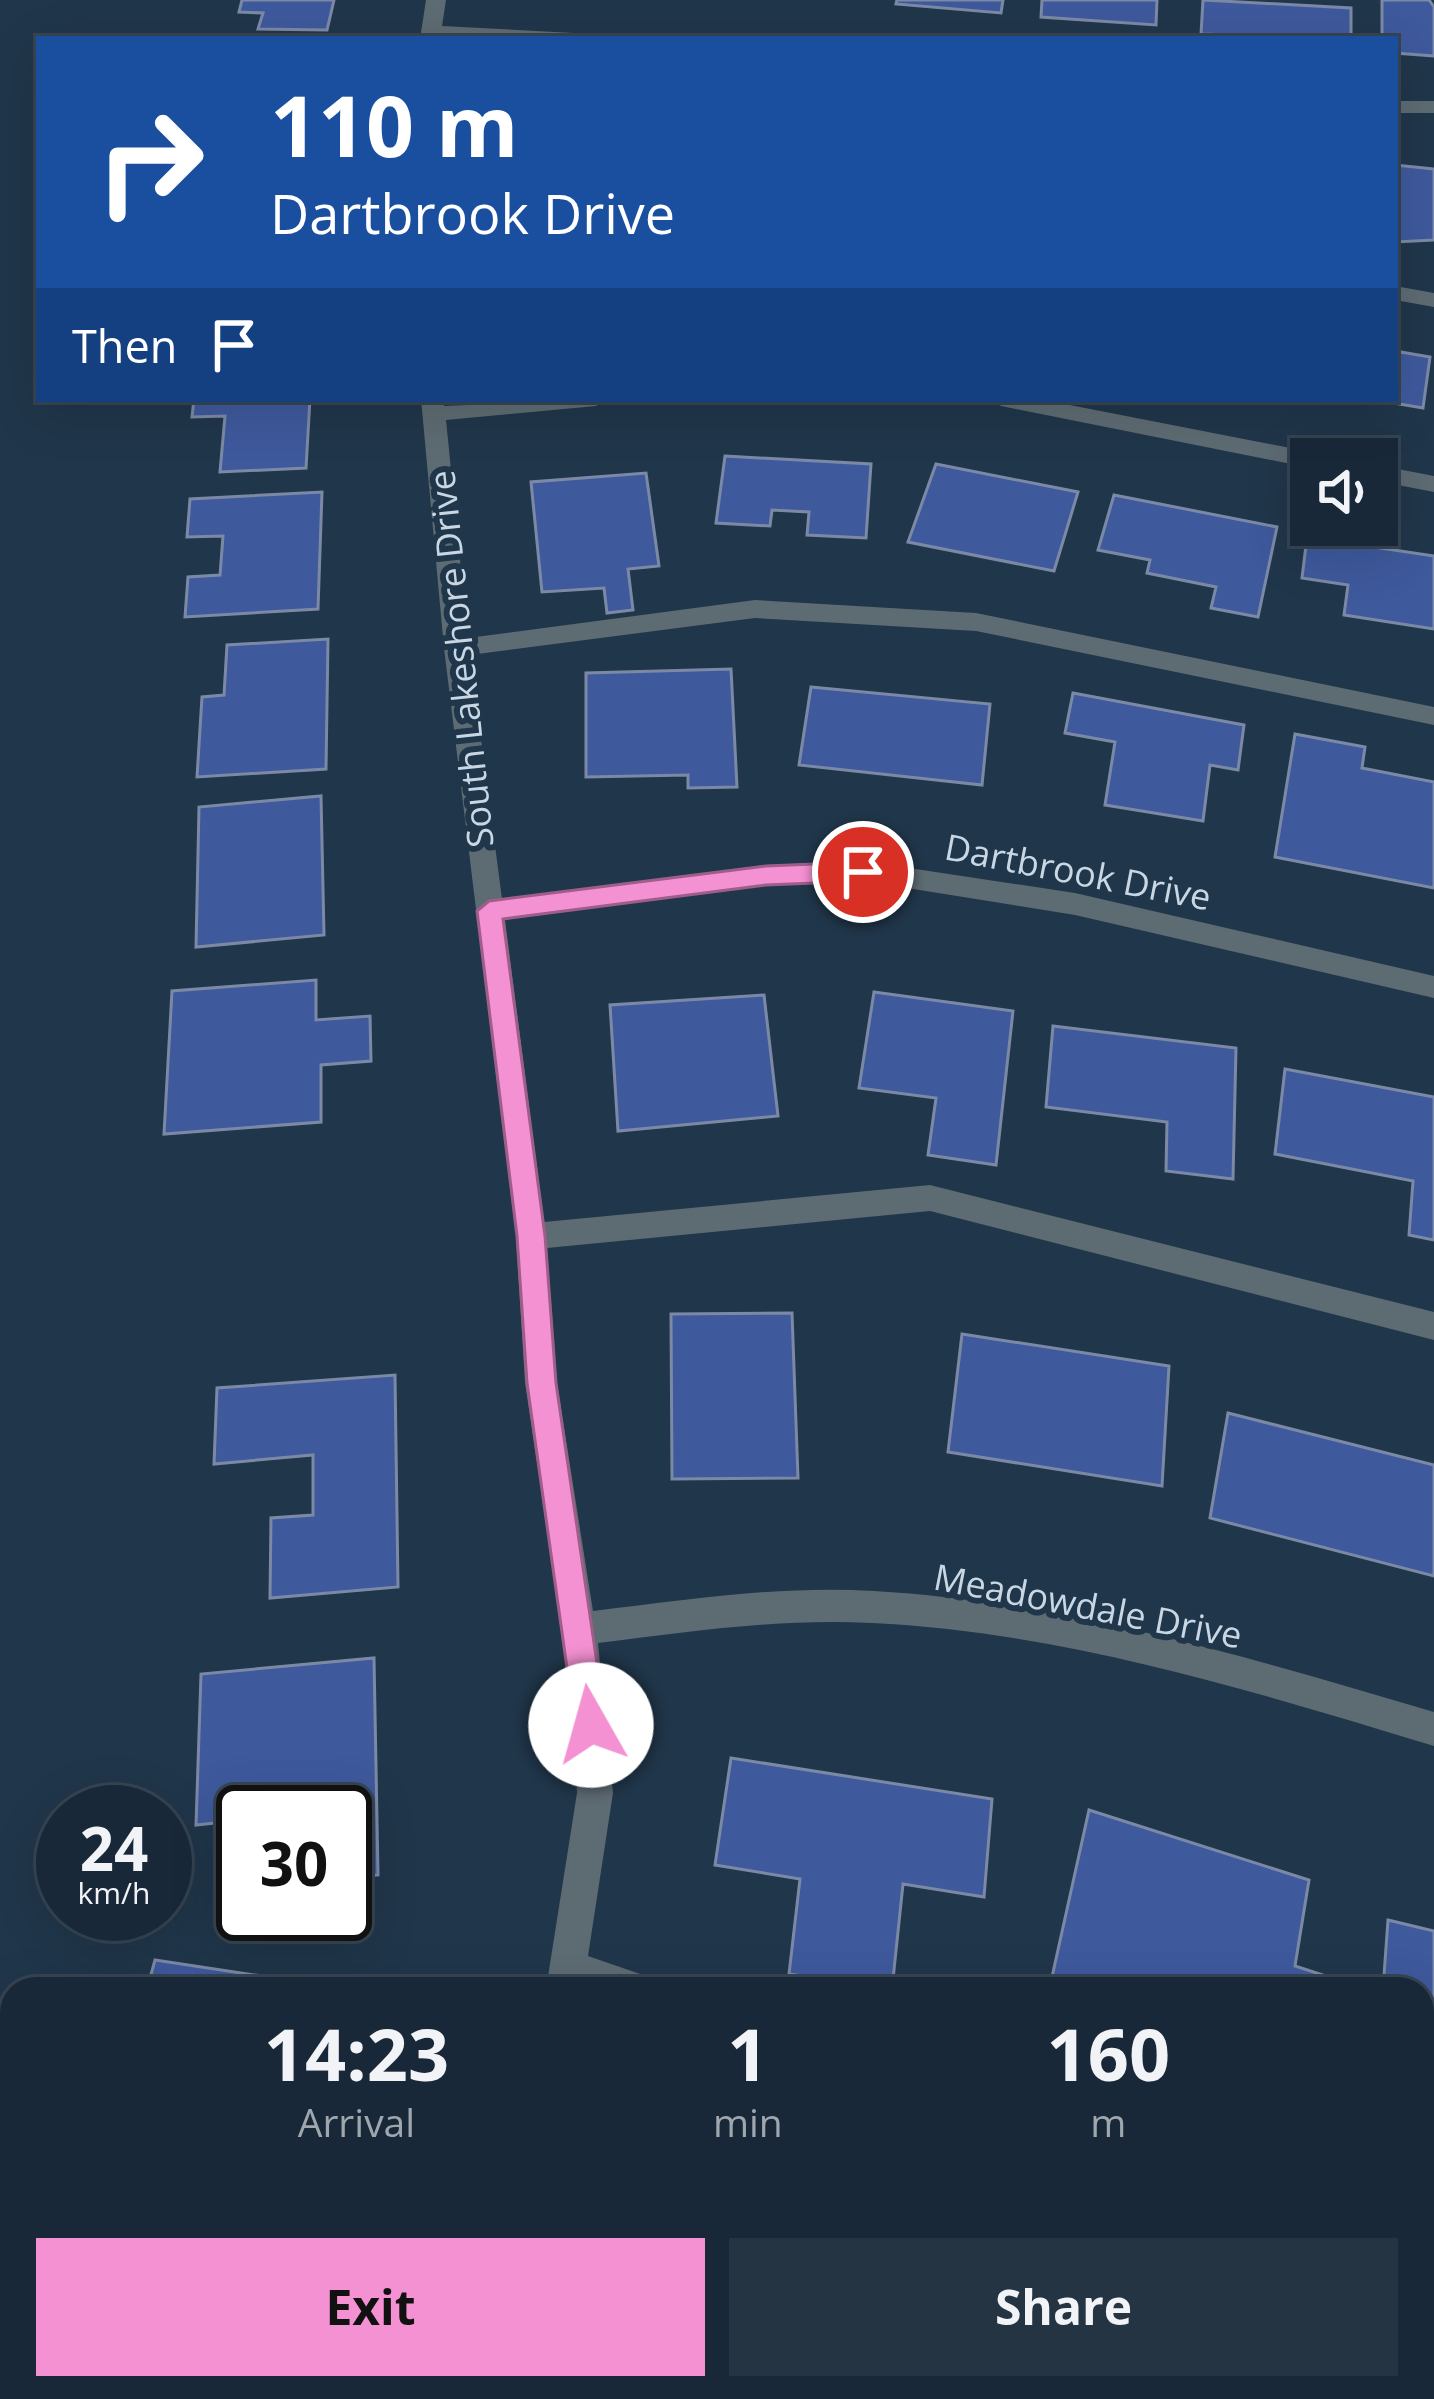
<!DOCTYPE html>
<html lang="en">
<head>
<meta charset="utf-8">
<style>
  :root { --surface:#182838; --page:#253443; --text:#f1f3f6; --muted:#9fa6ae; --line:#364453; --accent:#f491d3 }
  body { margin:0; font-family:"Open Sans",sans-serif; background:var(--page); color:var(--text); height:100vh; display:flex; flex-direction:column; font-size:45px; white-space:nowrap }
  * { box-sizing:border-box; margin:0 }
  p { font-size:39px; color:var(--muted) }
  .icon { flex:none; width:66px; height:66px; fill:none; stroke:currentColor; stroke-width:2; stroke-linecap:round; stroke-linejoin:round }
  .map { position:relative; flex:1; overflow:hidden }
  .drawer { position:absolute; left:0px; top:1977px; width:1434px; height:423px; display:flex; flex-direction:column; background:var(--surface); border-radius:36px 36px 0 0; box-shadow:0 12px 48px #0002,0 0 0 3px var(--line) }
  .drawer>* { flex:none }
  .banner { position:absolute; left:36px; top:36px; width:1362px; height:366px; border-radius:0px; box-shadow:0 12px 48px #0002,0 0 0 3px var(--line); background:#1a4fa0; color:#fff; overflow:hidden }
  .tools { position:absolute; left:1290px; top:438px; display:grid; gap:24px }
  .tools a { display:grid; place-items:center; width:108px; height:108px; border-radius:0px; background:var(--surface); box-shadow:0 12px 48px #0002,0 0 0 3px var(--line); font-size:60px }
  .speed { position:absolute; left:36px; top:1785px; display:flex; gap:24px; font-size:60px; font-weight:700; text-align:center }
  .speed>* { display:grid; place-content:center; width:156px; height:156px; border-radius:50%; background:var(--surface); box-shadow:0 12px 48px #0002,0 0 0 3px var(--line); line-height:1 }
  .speed small { font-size:30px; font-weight:400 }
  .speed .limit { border:6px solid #111; border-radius:18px; background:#fff; color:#111 }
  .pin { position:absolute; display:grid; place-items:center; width:102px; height:102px; color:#fff; margin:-51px; border:6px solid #fff; border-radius:50%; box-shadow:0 3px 12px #0007 }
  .me { position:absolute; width:132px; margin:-66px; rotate:353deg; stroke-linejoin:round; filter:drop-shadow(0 0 9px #0008) }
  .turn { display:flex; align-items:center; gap:42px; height:252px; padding:0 36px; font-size:54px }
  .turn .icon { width:156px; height:156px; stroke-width:2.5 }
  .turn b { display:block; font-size:84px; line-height:102px }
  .then { display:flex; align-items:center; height:114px; padding:0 36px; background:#0003; gap:24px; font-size:45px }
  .eta { display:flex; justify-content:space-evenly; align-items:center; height:204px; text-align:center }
  .eta b { font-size:72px; font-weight:700; line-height:84px }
  .cta { display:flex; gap:24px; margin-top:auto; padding:24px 36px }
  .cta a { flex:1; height:138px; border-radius:0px; background:var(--accent); color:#111; font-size:48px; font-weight:700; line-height:138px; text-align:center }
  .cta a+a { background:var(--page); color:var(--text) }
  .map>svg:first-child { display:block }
  .building { fill:#3e599c; stroke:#7c89a6; stroke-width:3 }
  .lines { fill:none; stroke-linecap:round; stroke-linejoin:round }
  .minor { fill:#5d6b72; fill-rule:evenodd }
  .route { fill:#f491d3; stroke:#9f5e89; stroke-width:3 }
  .labels { text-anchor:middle; stroke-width:12; stroke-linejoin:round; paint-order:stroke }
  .street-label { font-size:36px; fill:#c9d7e4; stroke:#20364a }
</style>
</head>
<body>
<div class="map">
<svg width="1434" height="2399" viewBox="0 0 1434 2399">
  <rect width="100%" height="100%" fill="#20364a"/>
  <path class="building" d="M242 0H334L327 30 258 29 263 13 239 12Z
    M897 0H1003L1001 13 896 4Z
    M1042 0H1157L1156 25 1041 17Z
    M1203 0 1351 8V39L1201 34Z
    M1382 0H1429L1434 7V56L1395 53V39H1382Z
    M1395 165 1434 169V240L1395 242Z
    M1395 351 1430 357 1423 408 1370 399H1395Z
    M194 399H310L306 468 220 472 225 416 192 417Z
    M725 456 871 464 866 538 807 535 809 512 772 510 770 526 716 523Z
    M936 464 1078 492 1054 571 908 542Z
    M646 473 659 566 628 569 633 610 607 613 604 588 542 592 531 482Z
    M322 492 318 609 185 617 188 577 220 575 223 536 187 537 190 499Z
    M1114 495 1277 527 1258 617 1211 608 1216 587 1147 573 1150 560 1098 550Z
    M1307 537 1434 556V629L1344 615 1348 585 1302 578Z
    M328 639 326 769 197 777 202 697 224 695 227 645Z
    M731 669 737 787 688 788V775L586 777V673Z
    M811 687 990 704 982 785 799 765Z
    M1073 693 1244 725 1238 770 1210 765 1203 821 1105 805 1115 742 1065 733Z
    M1295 734 1365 747 1362 768 1434 782V888L1275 857Z
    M321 796 324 935 196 947 199 807Z
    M316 980V1020L370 1016 371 1061 321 1065V1122L164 1134 172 991Z
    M874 992 1013 1011 996 1165 928 1155 936 1098 859 1088Z
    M764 995 778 1116 618 1131 610 1005Z
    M1053 1026 1236 1048 1233 1179 1166 1171 1167 1122 1046 1107Z
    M1285 1069 1434 1097V1240L1409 1235 1413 1181 1275 1154Z
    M792 1313 798 1478 672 1479 671 1314Z
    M962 1334 1169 1366 1162 1486 948 1452Z
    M395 1375 398 1587 270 1598 271 1518 313 1515V1455L214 1464 217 1388Z
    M1228 1413 1434 1465V1576L1210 1518Z
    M374 1658 378 1875 345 1878V1812H243V1820L196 1825 201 1674Z
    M731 1758 992 1799 984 1897 903 1884 892 1989 789 1974 800 1879 715 1865Z
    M1089 1810 1309 1880 1295 1966 1326 1976 1324 1989H1088L1052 1977Z
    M1388 1920 1434 1931V2096L1422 2093V1989H1383Z
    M155 1960 348 1989H147Z
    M33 2388H285L282 2399H30Z
    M649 2388H850L849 2399H647Z
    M1082 2388H1174L1172 2399H1080Z"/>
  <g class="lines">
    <path class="minor" d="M426 0H446L442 26 574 33 584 39H420Z
      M1395 101H1434V113H1395Z
      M1395 286 1434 293V307L1395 300Z
      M421 399H443L444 406 607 399 596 406 446 420 468 638 755 600 976 613 1434 707V725L976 631 755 618 470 655 502 899 766 865 863 861 1075 893 1434 976V998L1075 915 863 881 766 885 505 920 544 1222 930 1185 1434 1312V1340L930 1211 547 1248 557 1383 593 1611C687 1600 780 1585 874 1591 1065 1602 1252 1658 1434 1712V1746C1252 1691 1064 1632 872 1623 780 1618 689 1632 598 1643L613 1793 588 1956 646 1976 652 1989H546L577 1793 572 1691 525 1383 516 1236 444 648Z
      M990 399H1039L1311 452 1322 459H1311V468L1001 406Z
      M1377 465 1434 476V492L1377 481Z
      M1422 2232 1434 2236V2276L1422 2272Z
      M459 2388H499L497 2399H457Z"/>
  </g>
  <path class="route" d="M863 862 875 872 863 881 766 885 503 919 545 1236 556 1383 606 1725 602 1736 591 1741 580 1736 575 1725 527 1383 517 1236 477 911 489 901 766 866Z"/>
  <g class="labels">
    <g class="street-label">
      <text transform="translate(461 659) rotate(-96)" y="13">South Lakeshore Drive</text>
      <text transform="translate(1078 872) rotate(11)" y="13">Dartbrook Drive</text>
      <text transform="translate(1088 1606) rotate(11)" y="13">Meadowdale Drive</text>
    </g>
  </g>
</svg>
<div class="tools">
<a><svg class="icon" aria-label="sound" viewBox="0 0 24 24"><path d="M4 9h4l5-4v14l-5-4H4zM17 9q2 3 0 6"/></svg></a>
</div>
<div class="speed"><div>24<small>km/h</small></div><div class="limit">30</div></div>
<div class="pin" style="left:863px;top:872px;background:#d93025"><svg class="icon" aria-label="arrive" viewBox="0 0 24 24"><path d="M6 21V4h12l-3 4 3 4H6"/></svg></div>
<svg class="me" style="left:591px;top:1725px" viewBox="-20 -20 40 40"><circle r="19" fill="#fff"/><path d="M0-13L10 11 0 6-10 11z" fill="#f491d3"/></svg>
<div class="banner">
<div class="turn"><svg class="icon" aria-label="right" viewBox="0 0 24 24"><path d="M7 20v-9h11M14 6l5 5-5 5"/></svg><div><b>110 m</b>Dartbrook Drive</div></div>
<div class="then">Then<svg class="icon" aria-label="arrive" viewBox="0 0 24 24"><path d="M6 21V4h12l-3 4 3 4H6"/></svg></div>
</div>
<section class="drawer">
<div class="eta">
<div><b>14:23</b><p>Arrival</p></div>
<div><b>1</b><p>min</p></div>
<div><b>160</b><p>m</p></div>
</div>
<div class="cta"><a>Exit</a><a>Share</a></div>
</section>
</div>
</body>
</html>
